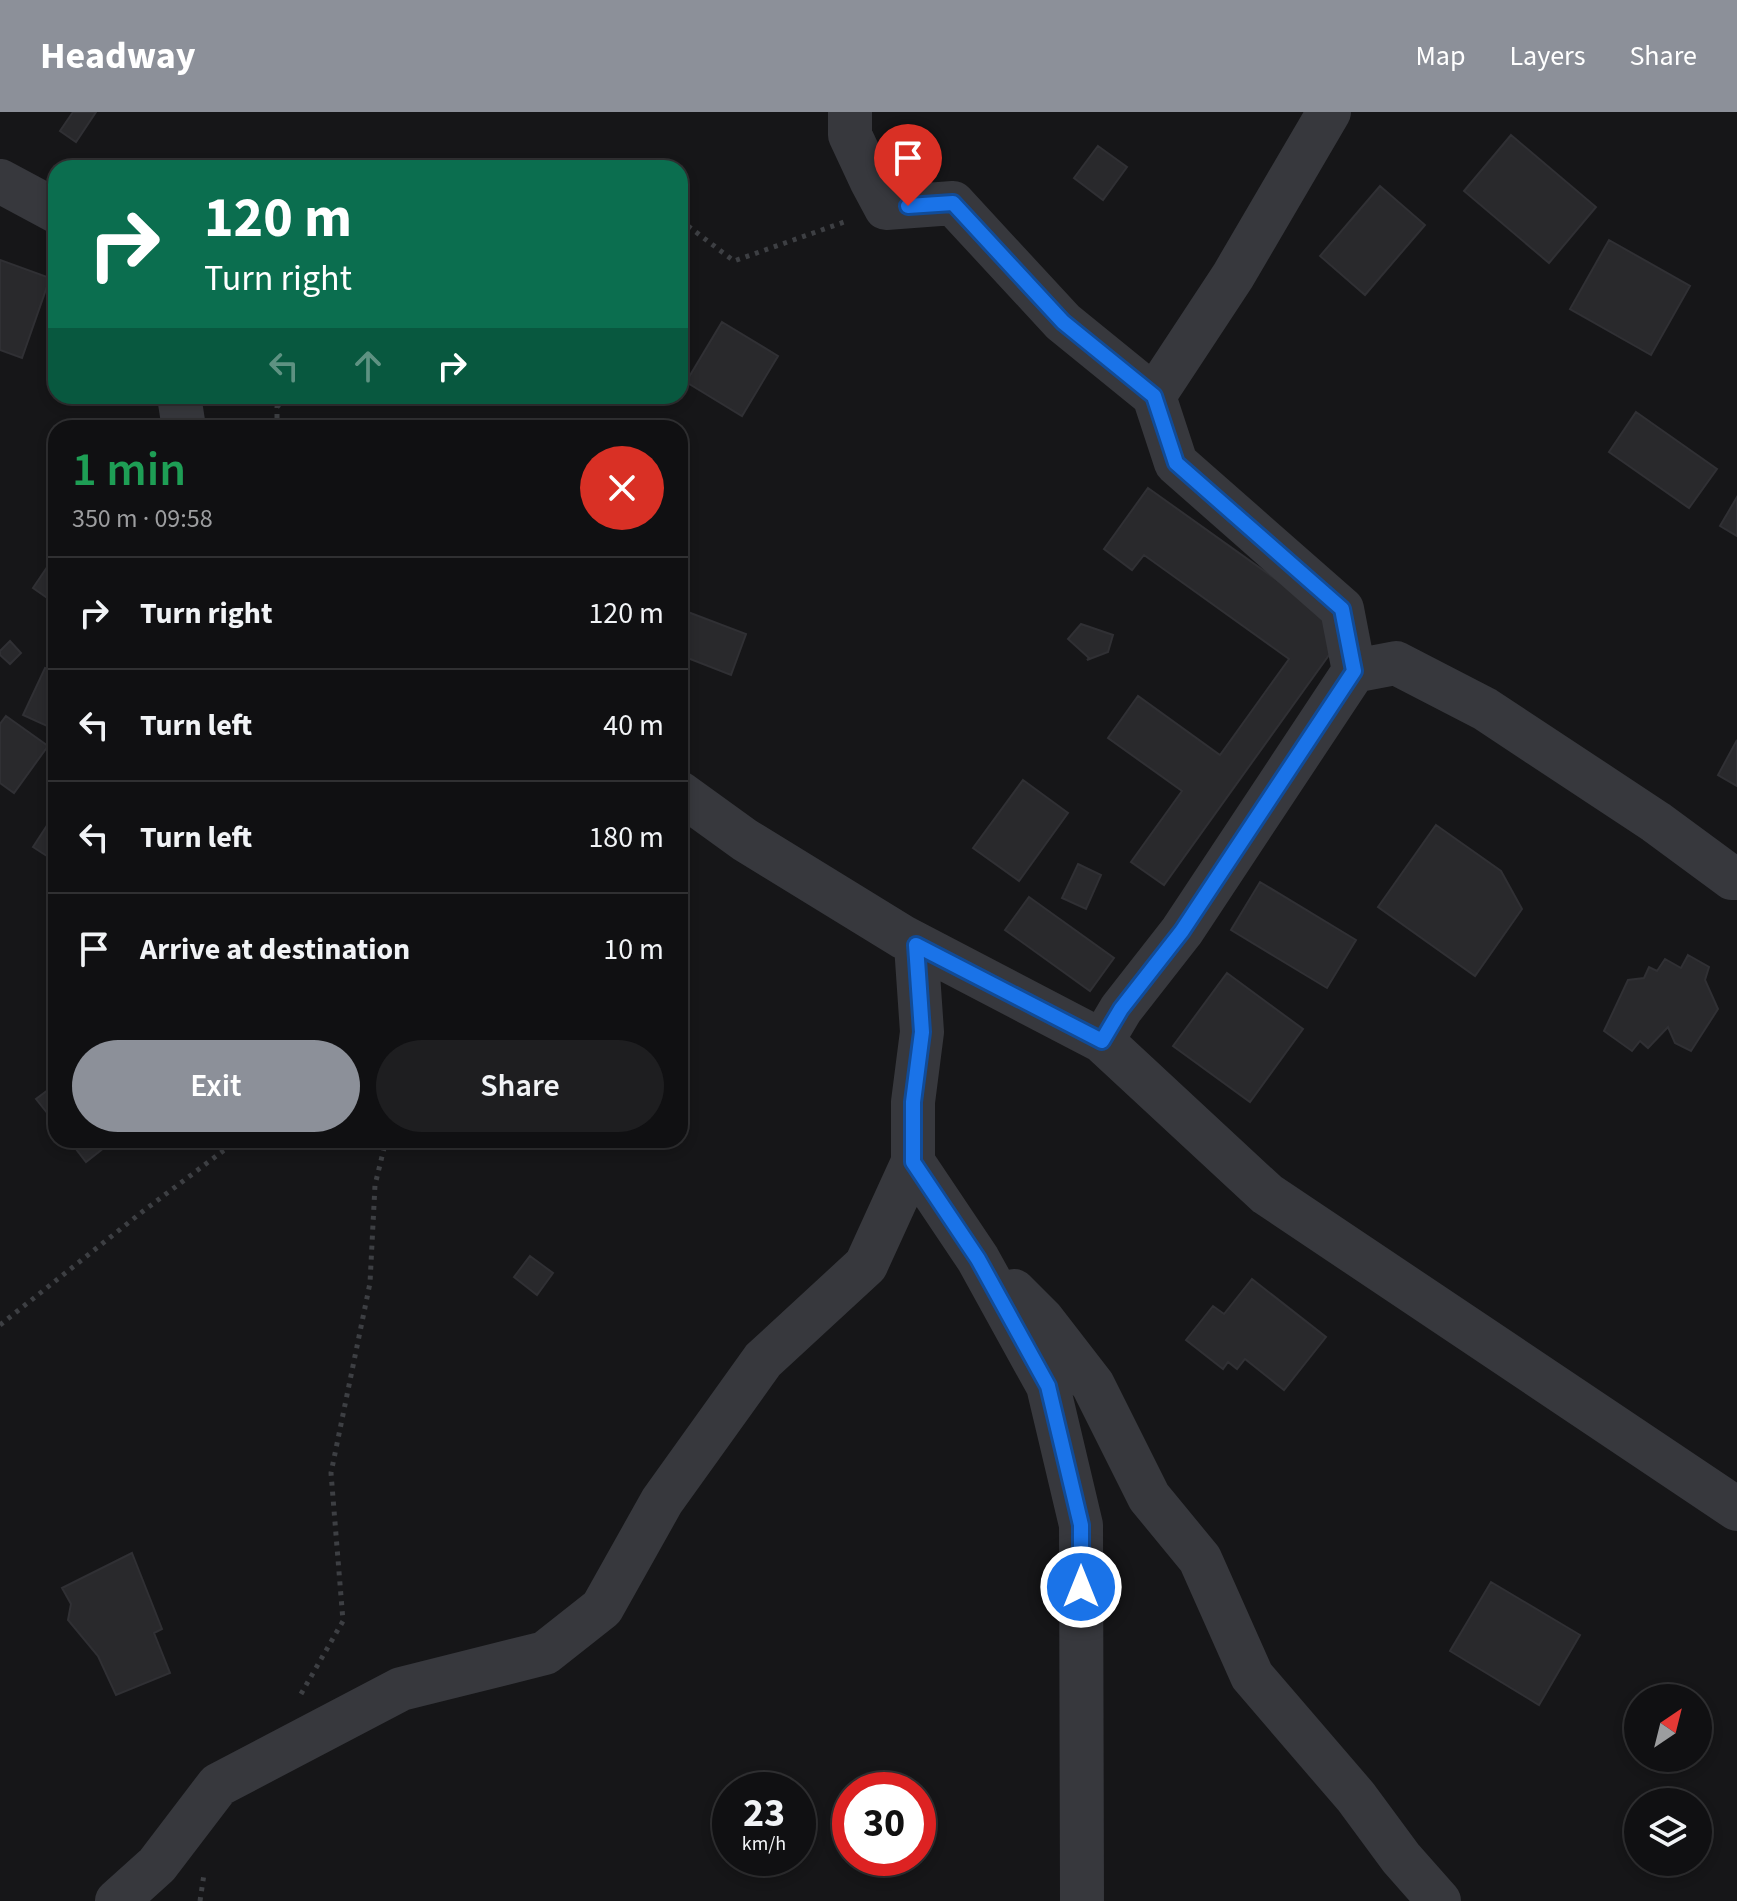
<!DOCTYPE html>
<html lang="en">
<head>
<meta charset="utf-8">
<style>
  :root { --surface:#101012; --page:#1e1e20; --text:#f1f3f6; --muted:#9c9d9f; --line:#303032; --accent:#8c9099 }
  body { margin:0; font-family:"Source Sans 3",sans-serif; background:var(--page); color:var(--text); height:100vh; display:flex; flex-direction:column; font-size:30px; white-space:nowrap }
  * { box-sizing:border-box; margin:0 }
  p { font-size:26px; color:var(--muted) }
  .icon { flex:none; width:44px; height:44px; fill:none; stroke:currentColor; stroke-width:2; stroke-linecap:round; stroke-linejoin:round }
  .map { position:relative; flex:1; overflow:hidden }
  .sheet { position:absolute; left:48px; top:308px; width:640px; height:728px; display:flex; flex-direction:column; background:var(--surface); border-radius:24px; box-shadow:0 4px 12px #0003,0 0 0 2px var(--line) }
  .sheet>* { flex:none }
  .hud { position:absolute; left:48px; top:48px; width:640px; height:244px; border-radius:24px; box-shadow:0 4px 12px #0003,0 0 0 2px var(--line); background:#0b6e4f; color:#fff; overflow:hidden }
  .needle { width:52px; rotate:35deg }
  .buttons { position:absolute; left:1624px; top:1572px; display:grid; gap:16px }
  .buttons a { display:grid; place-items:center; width:88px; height:88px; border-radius:50%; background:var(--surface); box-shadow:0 4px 12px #0003,0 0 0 2px var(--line); font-size:40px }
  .speed { position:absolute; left:712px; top:1660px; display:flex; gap:16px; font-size:40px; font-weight:700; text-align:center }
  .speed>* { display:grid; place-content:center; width:104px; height:104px; border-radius:50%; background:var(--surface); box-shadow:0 4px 12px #0003,0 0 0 2px var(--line); line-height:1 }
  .speed small { font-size:20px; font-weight:400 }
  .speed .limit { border:12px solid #d22; background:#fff; color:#111 }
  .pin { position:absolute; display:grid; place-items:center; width:68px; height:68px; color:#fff; margin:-82px -34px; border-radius:50% 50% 50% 0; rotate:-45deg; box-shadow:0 0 8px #0007 }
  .pin .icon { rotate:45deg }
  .me { position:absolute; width:88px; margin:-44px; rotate:0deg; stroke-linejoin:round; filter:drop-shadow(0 0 6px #0008) }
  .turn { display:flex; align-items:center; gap:28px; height:168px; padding:0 24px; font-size:36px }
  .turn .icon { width:104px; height:104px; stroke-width:2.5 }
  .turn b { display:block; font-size:56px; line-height:68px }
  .lanes { display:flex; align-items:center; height:76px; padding:0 24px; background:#0003; justify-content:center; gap:40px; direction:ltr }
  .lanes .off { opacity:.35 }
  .round { display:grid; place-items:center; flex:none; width:84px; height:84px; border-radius:42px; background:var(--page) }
  .headline { display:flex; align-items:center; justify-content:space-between; height:136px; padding:0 24px }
  h1 { font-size:48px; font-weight:600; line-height:60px; color:#1e9e55 }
  .action { display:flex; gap:16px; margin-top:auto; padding:16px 24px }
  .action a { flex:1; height:92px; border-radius:48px; background:var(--accent); color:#fff; font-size:32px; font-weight:600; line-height:92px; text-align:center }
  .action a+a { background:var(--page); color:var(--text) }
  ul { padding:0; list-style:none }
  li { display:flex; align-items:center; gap:24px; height:112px; padding:0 24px; border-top:2px solid var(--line) }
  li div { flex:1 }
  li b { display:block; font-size:30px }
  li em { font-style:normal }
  header { display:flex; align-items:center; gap:48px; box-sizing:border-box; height:112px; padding:0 40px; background:var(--accent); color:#fff }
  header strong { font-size:38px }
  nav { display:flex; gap:44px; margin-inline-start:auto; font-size:28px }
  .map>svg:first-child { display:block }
  .building { fill:#29292c; stroke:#303034; stroke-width:2 }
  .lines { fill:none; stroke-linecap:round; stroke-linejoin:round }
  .path { stroke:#3d3f43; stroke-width:5; stroke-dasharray:4 6; stroke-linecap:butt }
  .street { stroke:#37383d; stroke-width:44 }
  .route-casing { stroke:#114b97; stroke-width:20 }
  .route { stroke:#1a73e8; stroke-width:14 }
</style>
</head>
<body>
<header>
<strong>Headway</strong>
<nav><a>Map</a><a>Layers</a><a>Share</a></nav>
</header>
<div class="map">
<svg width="1737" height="1789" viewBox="0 0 1737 1789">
  <rect width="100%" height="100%" fill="#161618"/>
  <path class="building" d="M73 0H96L76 30 60 19Z
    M1511 23 1596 95 1549 151 1464 79Z
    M1098 34 1127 55 1103 88 1074 66Z
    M1380 74 1425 113 1365 183 1320 144Z
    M1609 128 1690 174 1651 243 1570 197Z
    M0 148 50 166 22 246 0 238Z
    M722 210 778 244 742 304 686 270Z
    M1636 300 1717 357 1689 396 1609 340Z
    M1148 376 1347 518 1164 773 1131 750 1182 679 1108 626 1138 584 1220 643 1289 547 1144 443 1132 458 1104 437Z
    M1737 385V424L1720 414Z
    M56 442V492L33 476Z
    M680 497 746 522 731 563 680 543Z
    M1081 512 1113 523 1108 540 1087 548 1089 546 1068 527Z
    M10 529 21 541 10 552 0 543V539Z
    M45 556 56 561V618L23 603Z
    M6 604 48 634 14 681 0 671V612Z
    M1737 628V674L1718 663Z
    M1023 668 1068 701 1019 769 973 736Z
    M50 709 56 713V738L50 746 33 735Z
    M1436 713 1501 759 1522 797 1475 864 1378 795Z
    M1078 752 1101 763 1086 797 1062 786Z
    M1260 770 1356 828 1327 876 1231 818Z
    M1029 785 1114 846 1090 879 1005 818Z
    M1688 843 1709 855 1705 868 1718 897 1691 939 1675 931 1668 915 1648 936 1640 929 1632 939 1604 919 1628 868 1644 866 1649 855 1657 859 1665 847 1681 856Z
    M1227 861 1303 917 1250 990 1173 934Z
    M56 972V1012L36 987Z
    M69 1028H114L86 1050Z
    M530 1144 553 1161 537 1183 514 1165Z
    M1252 1167 1326 1225 1284 1278 1245 1247 1237 1257 1228 1250 1223 1257 1186 1228 1213 1194 1224 1202Z
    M132 1441 162 1517 154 1521 170 1561 116 1583 98 1544 68 1508 71 1492 62 1476Z
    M1491 1470 1580 1523 1539 1593 1450 1539Z"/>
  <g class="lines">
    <path class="path" d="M680 108 734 149 847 109
      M277 316V295L287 284
      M0 1213 142 1100 223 1039 241 1028
      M301 1582 343 1509 331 1361 370 1171 375 1073 386 1028
      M200 1789 204 1762"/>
    <path class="street" d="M850 0V23L871 68 886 96 953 91 1063 210 1154 284
      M0 69 56 99
      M179 284 184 316
      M1354 559 1396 551 1485 597 1656 710 1732 766H1737
      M680 681 745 728 903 825 1102 929 1267 1082 1737 1397
      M916 833 922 920 913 990V1050L978 1147 1048 1274 1081 1413 1082 1789
      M1102 929 1121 897 1182 819 1354 559 1342 497 1176 351 1154 284 1233 164 1329 0
      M1014 1179 1042 1207 1093 1273 1149 1385 1200 1447 1252 1564 1356 1685 1401 1746 1439 1789
      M117 1789 157 1753 218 1673 401 1577 545 1541 602 1496 662 1389 763 1248 866 1153 913 1050"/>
  </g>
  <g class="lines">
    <defs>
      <path id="route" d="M908 94 953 91 1063 210 1154 284 1176 351 1342 497 1354 559 1182 819 1121 897 1102 929 916 833 922 920 913 990V1050L978 1147 1048 1274 1081 1413V1475"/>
    </defs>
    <use href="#route" class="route-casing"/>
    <use href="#route" class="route"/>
  </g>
</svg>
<div class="buttons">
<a><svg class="needle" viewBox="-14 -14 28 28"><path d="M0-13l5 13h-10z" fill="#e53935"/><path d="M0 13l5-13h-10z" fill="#9c9d9f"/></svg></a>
<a><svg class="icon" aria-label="layers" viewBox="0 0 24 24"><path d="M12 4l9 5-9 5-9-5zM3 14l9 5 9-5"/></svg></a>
</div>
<div class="speed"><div>23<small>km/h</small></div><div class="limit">30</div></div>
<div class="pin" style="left:908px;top:94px;background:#d93025"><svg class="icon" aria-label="arrive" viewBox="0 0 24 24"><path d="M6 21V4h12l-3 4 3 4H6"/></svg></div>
<svg class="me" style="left:1081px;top:1475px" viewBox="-20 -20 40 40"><circle r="17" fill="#1a73e8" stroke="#fff" stroke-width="3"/><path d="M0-11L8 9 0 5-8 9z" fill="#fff"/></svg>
<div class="hud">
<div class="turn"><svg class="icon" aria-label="right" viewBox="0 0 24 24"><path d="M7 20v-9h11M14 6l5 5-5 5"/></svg><div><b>120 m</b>Turn right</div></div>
<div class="lanes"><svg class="icon off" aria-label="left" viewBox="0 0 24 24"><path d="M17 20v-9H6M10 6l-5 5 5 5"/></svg><svg class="icon off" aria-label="ahead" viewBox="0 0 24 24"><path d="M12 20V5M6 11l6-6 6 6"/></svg><svg class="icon" aria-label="right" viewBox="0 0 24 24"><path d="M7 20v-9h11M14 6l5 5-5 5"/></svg></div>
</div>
<section class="sheet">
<div class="headline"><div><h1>1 min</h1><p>350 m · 09:58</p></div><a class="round" style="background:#d93025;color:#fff"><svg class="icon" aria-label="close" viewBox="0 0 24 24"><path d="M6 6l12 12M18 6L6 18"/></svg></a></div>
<ul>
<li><svg class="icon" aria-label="right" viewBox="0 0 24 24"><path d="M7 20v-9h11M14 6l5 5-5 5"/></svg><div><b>Turn right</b></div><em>120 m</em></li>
<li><svg class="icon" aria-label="left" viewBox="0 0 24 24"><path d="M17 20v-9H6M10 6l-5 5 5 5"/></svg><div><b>Turn left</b></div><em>40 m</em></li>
<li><svg class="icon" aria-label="left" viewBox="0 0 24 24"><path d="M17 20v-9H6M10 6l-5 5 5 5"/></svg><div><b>Turn left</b></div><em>180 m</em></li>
<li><svg class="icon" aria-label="arrive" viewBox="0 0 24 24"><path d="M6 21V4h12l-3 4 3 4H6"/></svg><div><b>Arrive at destination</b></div><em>10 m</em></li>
</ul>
<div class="action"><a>Exit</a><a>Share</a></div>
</section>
</div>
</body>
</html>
